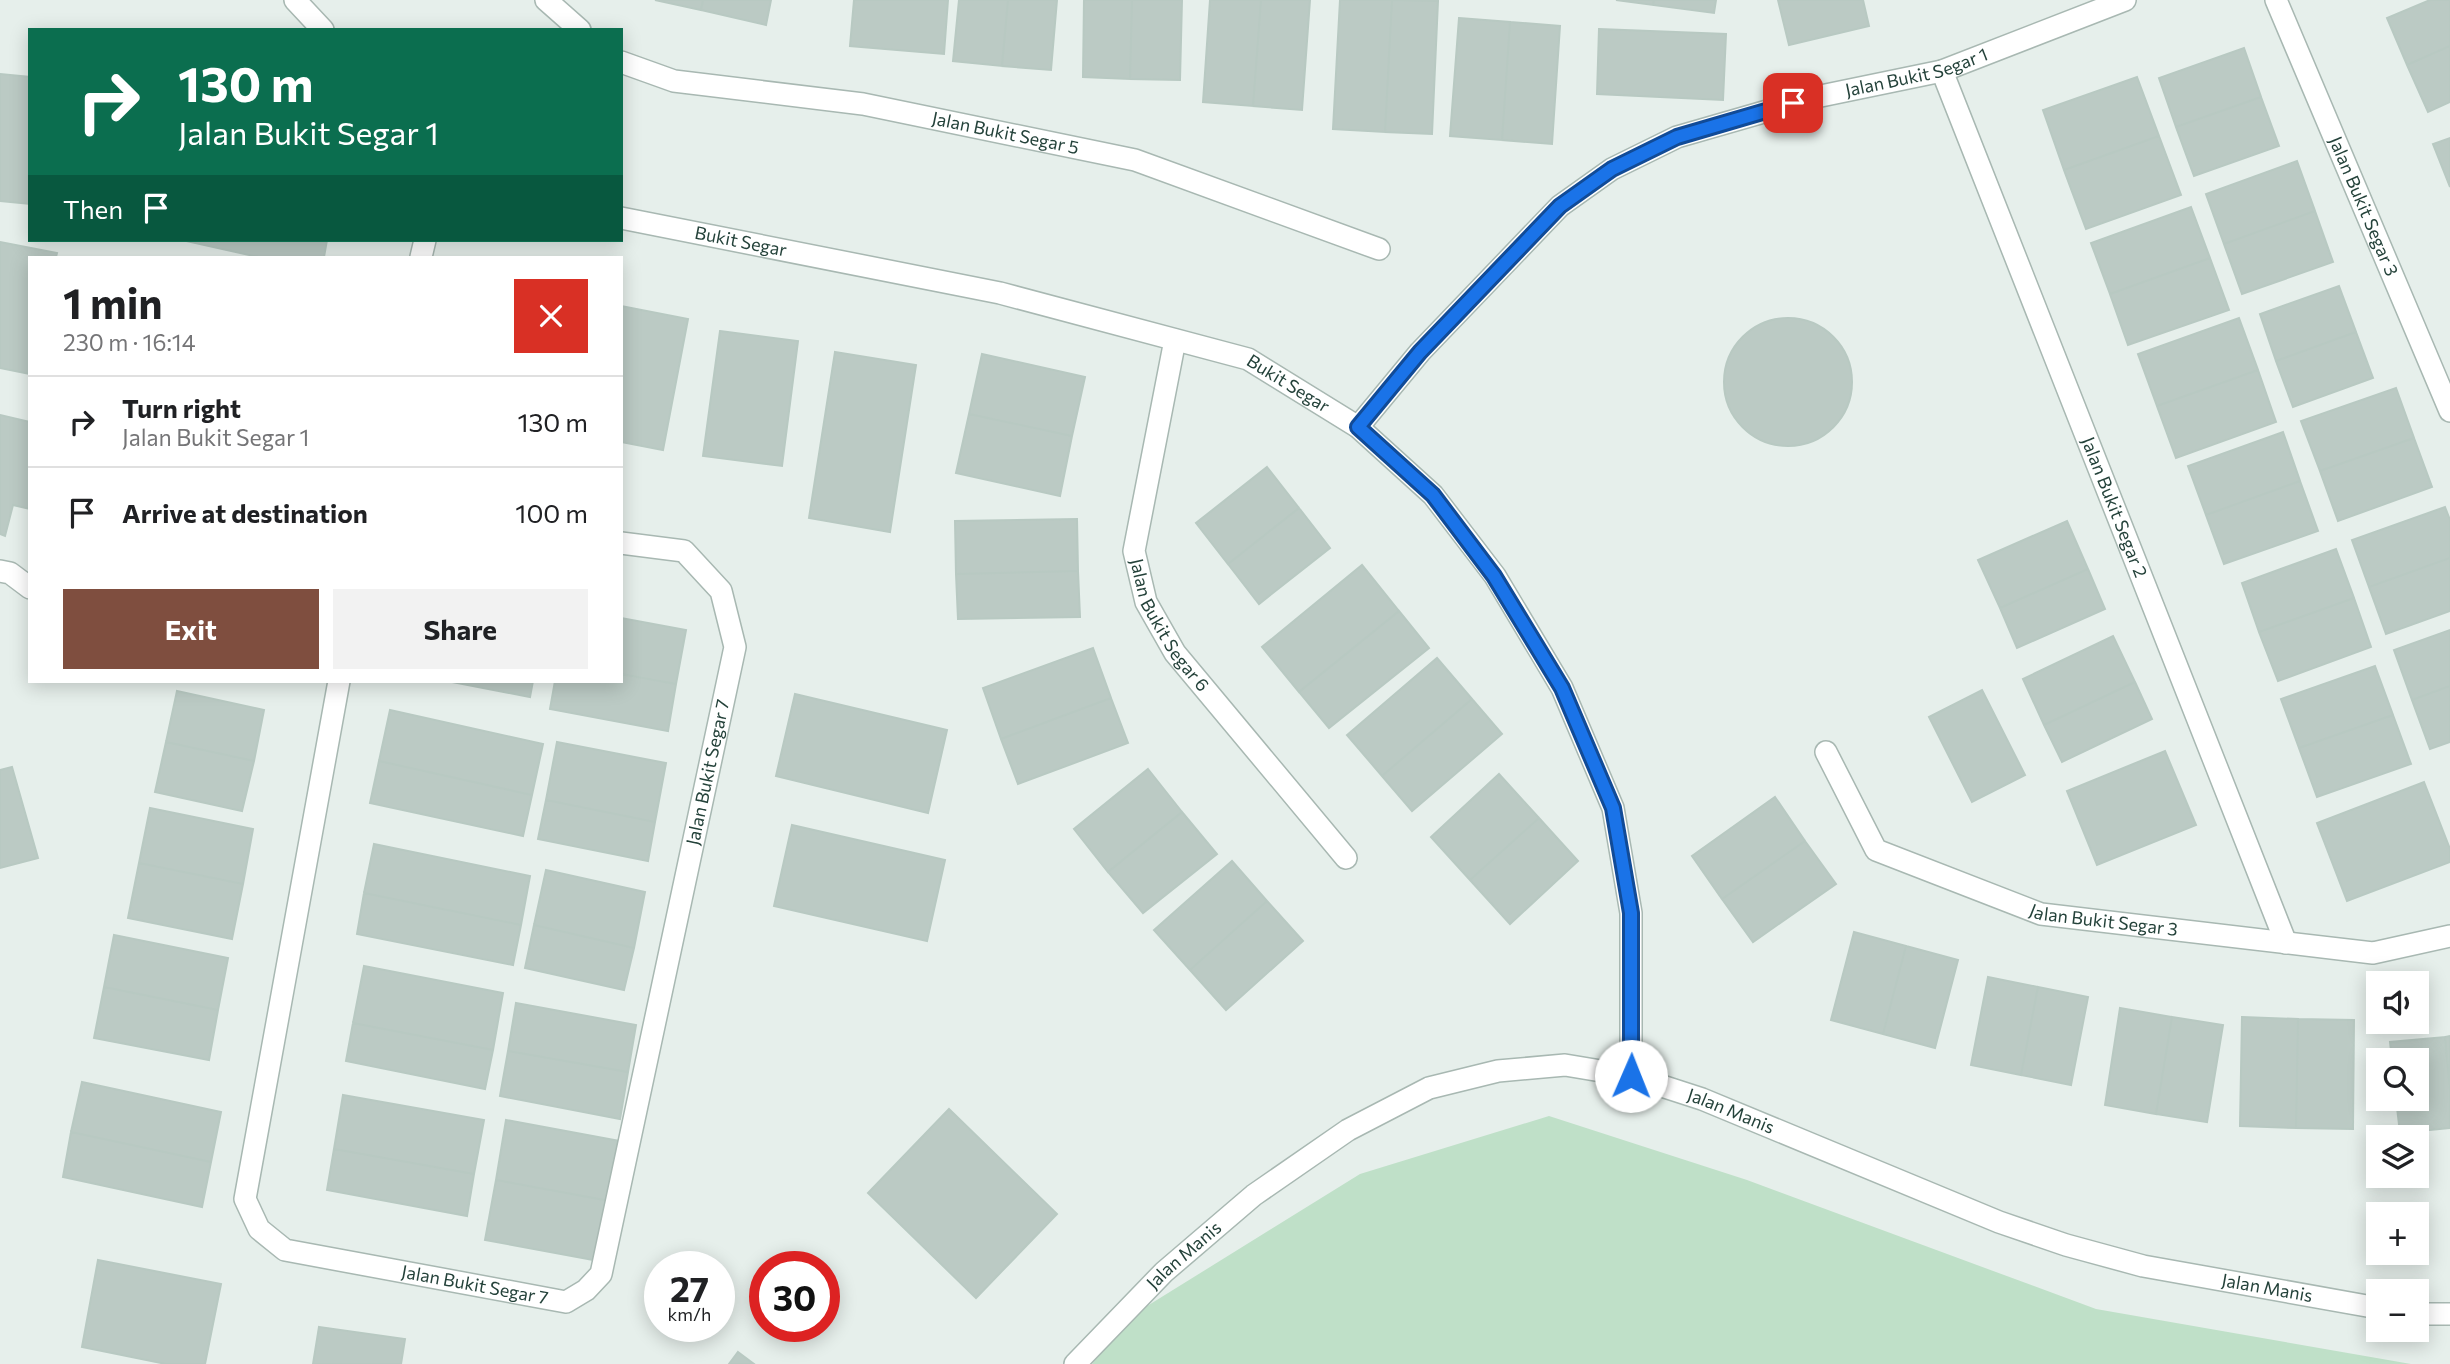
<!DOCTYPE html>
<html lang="en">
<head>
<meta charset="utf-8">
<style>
  :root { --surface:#fff; --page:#f2f2f2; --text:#202124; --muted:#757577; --line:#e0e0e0; --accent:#7f4e3f }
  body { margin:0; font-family:Commissioner,sans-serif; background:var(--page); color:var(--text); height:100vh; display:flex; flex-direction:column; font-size:26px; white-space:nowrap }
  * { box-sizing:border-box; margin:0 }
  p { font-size:23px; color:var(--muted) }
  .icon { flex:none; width:38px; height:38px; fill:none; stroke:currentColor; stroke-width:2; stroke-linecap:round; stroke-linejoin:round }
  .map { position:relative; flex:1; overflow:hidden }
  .sheet { position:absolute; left:28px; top:256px; width:595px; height:427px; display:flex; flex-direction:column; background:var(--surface); border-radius:0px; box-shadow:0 4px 18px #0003 }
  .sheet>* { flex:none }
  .guide { position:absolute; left:28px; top:28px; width:595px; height:214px; border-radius:0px; box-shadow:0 4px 18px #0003; background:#0b6e4f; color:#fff; overflow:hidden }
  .tools { position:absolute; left:2366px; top:971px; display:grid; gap:14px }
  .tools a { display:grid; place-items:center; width:63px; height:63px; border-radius:0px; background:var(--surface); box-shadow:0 4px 18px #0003; font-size:35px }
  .speed { position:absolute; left:644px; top:1251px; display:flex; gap:14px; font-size:35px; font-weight:700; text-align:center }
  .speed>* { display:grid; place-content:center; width:91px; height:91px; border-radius:50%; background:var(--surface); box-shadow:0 4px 18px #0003; line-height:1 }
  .speed small { font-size:18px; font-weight:400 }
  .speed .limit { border:10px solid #d22; background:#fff; color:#111 }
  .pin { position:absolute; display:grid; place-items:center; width:60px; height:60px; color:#fff; margin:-30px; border-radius:14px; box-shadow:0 4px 10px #0006 }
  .me { position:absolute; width:77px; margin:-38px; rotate:1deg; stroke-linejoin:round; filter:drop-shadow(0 0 5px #0008) }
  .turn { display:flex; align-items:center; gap:24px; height:147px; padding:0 35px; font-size:32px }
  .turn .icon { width:91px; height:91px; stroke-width:2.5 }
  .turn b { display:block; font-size:49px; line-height:60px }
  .then { display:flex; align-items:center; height:66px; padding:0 35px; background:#0003; gap:14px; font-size:26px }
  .round { display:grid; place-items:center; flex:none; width:74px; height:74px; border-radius:0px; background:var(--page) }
  .head { display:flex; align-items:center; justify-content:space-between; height:119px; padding:0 35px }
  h1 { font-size:42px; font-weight:700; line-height:52px }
  .primary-button { display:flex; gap:14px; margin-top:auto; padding:14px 35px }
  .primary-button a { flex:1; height:80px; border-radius:0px; background:var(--accent); color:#fff; font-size:28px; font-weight:700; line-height:80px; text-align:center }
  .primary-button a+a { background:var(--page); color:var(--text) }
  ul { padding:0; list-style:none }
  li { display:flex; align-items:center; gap:21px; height:91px; padding:0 35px; border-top:2px solid var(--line) }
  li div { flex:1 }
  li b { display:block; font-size:26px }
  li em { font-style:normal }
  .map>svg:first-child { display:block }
  .green { fill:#bfe0c8 }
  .building { fill:#bbcac4; stroke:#b8c9c2; stroke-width:2 }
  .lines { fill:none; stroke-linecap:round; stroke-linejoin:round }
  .minor-casing { stroke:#a8b8b2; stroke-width:24 }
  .minor { stroke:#fff; stroke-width:21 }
  .route-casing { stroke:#114b97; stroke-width:18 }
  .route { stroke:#1a73e8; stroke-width:12 }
  .labels { text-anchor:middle; stroke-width:7; stroke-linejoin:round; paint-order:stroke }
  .street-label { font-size:18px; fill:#24423a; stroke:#f7fbf9 }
</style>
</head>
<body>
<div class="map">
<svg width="2450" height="1364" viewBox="0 0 2450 1364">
  <rect width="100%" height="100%" fill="#e6efeb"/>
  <path class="green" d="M1549 1116 1747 1180 2096 1309 2411 1364H1092L1131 1316 1360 1174Z"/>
  <path class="building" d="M655 0H703L701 10Z
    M703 0H771L766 25 701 10Z
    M854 0H948L944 54 850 46Z
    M959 0H1008L1002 66 953 61Z
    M1008 0H1057L1051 70 1002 66Z
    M1084 0H1132L1130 79 1083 77Z
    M1132 0H1182L1180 80 1130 79Z
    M1210 0H1261L1253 106 1203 102Z
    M1261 0H1310L1302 110 1253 106Z
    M1340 0H1392L1385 132 1333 129Z
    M1392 0 1438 1 1432 134 1385 132Z
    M1616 0H1654L1653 5Z
    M1654 0H1716L1714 13 1653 5Z
    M1778 0H1863L1869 26 1789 45Z
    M2430 0H2450V46L2407 65 2387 18Z
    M1459 18 1510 22 1502 140 1450 136Z
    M1510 22 1560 26 1552 144 1502 140Z
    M1599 29 1726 34 1723 100 1597 94Z
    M2450 46V102L2428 112 2407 65Z
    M2244 48 2261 97 2176 127 2159 78Z
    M0 74 30 77V204L0 201Z
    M2137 77 2159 136 2064 170 2043 110Z
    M2261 97 2279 146 2194 176 2176 127Z
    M2159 136 2181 195 2086 229 2064 170Z
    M2450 138V187L2433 144Z
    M2297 161 2315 211 2224 244 2206 194Z
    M2191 207 2210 258 2110 294 2091 243Z
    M2315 211 2333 262 2242 294 2224 244Z
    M182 240H327L324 257H258Z
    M0 242 57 253 56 257H30V374L0 368Z
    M2210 258 2229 310 2128 345 2110 294Z
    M2339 286 2356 332 2276 361 2260 314Z
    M621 306 688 319 663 450 621 442Z
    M1724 382a64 64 0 1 1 128 0a64 64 0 1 1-128 0Z
    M2239 318 2258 370 2157 406 2138 354Z
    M720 331 798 341 782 466 703 456Z
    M2356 332 2373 378 2293 407 2276 361Z
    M835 352 916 365 890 532 809 518Z
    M982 354 1085 377 1072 436 969 414Z
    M2258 370 2276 422 2176 458 2157 406Z
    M2396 388 2414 438 2320 471 2301 421Z
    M969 414 1072 436 1060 496 956 473Z
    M0 415 30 422V509L13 505 5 536 0 534Z
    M2283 432 2300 481 2206 515 2188 466Z
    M2414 438 2432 487 2338 521 2320 471Z
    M1267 467 1299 508 1228 564 1196 523Z
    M2300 481 2318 531 2224 564 2206 515Z
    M2445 507 2450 520V558L2369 587 2352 540Z
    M1299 508 1330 548 1259 604 1228 564Z
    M1077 519 1078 571 956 574 955 521Z
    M2067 521 2088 569 2000 608 1978 560Z
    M2336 549 2354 598 2259 632 2242 583Z
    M2450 558V611L2386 634 2369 587Z
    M1362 565 1399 611 1299 692 1262 647Z
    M2088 569 2105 609 2017 648 2000 608Z
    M1078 571 1080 617 958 619 956 574Z
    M2354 598 2371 647 2278 681 2259 632Z
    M1399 611 1429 648 1329 728 1299 692Z
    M621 618 686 630 676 684 621 674Z
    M2450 630V686L2412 700 2394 650Z
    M2113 636 2135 682 2044 725 2023 679Z
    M1093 648 1111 698 1001 739 983 688Z
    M1437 658 1472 699 1382 776 1347 735Z
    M2375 666 2393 715 2299 748 2281 699Z
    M621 674 676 684 668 731 550 709 555 681H621Z
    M447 681H533L530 697Z
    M2135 682 2152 719 2062 762 2044 725Z
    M2450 686V742L2430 749 2412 700Z
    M1982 690 2025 775 1972 802 1929 717Z
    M177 691 264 710 254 761 166 742Z
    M795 694 947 730 928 813 776 776Z
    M1111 698 1128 743 1018 784 1001 739Z
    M1472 699 1502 734 1412 811 1382 776Z
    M390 710 543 744 532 795 379 761Z
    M2393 715 2411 764 2317 797 2299 748Z
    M166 742 254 761 242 811 155 792Z
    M557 742 666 763 655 822 546 800Z
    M2165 751 2196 825 2097 865 2067 791Z
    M379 761 532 795 523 836 370 803Z
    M12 767 38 858 0 868V770Z
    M1148 769 1182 812 1108 872 1074 829Z
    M1499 774 1539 818 1470 880 1431 837Z
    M2424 782 2450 849V862L2347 901 2317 823Z
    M1775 797 1805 841 1722 899 1692 856Z
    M546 800 655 822 648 861 538 839Z
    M150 808 253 829 243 884 139 863Z
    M1182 812 1217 854 1143 913 1108 872Z
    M1539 818 1578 861 1510 924 1470 880Z
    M792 825 945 860 927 941 774 906Z
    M1805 841 1836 884 1753 942 1722 899Z
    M374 844 530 876 521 925 364 893Z
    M1232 861 1267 901 1190 970 1154 930Z
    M139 863 243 884 232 939 128 918Z
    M546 870 645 892 634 948 534 925Z
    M364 893 521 925 513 965 357 934Z
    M1267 901 1303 941 1226 1010 1190 970Z
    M534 925 634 948 624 990 525 968Z
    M1854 932 1906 946 1883 1034 1831 1020Z
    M114 935 228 958 218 1010 104 987Z
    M1906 946 1958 960 1935 1048 1883 1034Z
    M364 966 503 993 493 1050 353 1023Z
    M1988 977 2038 987 2021 1075 1971 1065Z
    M104 987 218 1010 209 1060 94 1038Z
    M2038 987 2088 997 2071 1085 2021 1075Z
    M516 1003 636 1025 628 1072 508 1051Z
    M2120 1008 2172 1017 2156 1114 2105 1105Z
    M2172 1017 2223 1025 2207 1122 2156 1114Z
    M2242 1017 2298 1019 2296 1128 2240 1126Z
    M2298 1019 2354 1020 2353 1129 2296 1128Z
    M353 1023 493 1050 485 1089 346 1061Z
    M2450 1036V1089L2445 1037Z
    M2445 1037 2450 1089V1128L2400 1133 2396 1099H2417V1060H2392L2390 1042Z
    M508 1051 628 1072 620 1119 500 1096Z
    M82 1082 221 1112 211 1162 71 1132Z
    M343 1095 484 1120 474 1174 334 1149Z
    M949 1109 1057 1214 976 1298 868 1193Z
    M506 1120 620 1141 610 1201 496 1180Z
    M71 1132 211 1162 202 1207 63 1177Z
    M334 1149 474 1174 467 1216 327 1190Z
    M496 1180 610 1201 599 1261 485 1240Z
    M98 1260 221 1284 205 1364H166L82 1347Z
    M319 1327 405 1339 401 1364H313Z
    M738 1352 754 1364H729Z"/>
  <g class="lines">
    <defs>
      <g id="minor">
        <path d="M295 0 323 30"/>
        <path d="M546 0 580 30"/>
        <path id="s1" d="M2276 0 2450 411"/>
        <path id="s2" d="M621 62 674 81 863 104 1135 160 1379 249"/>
        <path id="s3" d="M1942 71 2286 943"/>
        <path id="s4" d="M621 218 1000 293 1248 359 1358 427 1433 495 1495 576 1562 688 1613 808 1631 913V1076"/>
        <path d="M421 257 425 240"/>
        <path id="s5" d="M1175 340 1134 551 1146 602 1175 653 1346 858"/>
        <path id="s6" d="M1358 427 1420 352 1560 206 1612 169 1677 137 1816 97 1942 71 2125 0"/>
        <path d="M0 571 10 573 30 588"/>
        <path id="s7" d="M339 681 245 1199 259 1229 285 1250 566 1302 586 1290 601 1274 735 647 721 591 684 551 621 543"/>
        <path id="s8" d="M1826 752 1876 850 2041 914 2373 953 2450 936"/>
        <path d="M2417 1314H2450"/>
        <path id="s9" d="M1075 1364 1164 1272 1254 1195 1348 1130 1429 1088 1498 1071 1565 1065 1631 1076 1702 1099 1999 1222 2066 1245 2143 1266 2378 1308"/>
      </g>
    </defs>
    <use href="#minor" class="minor-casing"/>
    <use href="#minor" class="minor"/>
  </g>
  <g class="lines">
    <defs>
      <path id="route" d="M1631 1076V913L1613 808 1562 688 1494 576 1433 495 1358 427 1420 352 1560 206 1612 169 1677 137 1793 103"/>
    </defs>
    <use href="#route" class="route-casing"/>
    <use href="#route" class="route"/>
  </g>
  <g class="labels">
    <g class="street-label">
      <text dy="6" stroke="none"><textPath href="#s6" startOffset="684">Jalan Bukit Segar 1</textPath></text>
      <text dy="6" stroke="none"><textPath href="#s2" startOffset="392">Jalan Bukit Segar 5</textPath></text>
      <text dy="6" stroke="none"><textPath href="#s1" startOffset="224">Jalan Bukit Segar 3</textPath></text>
      <text dy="6" stroke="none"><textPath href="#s4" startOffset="122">Bukit Segar</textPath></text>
      <text dy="6" stroke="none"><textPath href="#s4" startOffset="690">Bukit Segar</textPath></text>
      <text dy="6" stroke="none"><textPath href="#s3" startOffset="469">Jalan Bukit Segar 2</textPath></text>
      <text dy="6" stroke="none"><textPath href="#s5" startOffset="298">Jalan Bukit Segar 6</textPath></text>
      <text dy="6" stroke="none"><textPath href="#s7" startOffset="1437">Jalan Bukit Segar 7</textPath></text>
      <text dy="6" stroke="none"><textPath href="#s8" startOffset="350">Jalan Bukit Segar 3</textPath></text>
      <text dy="6" stroke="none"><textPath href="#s9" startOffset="763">Jalan Manis</textPath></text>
      <text dy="6" stroke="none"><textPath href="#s9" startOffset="154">Jalan Manis</textPath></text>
      <text dy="6" stroke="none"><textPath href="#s7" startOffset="786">Jalan Bukit Segar 7</textPath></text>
      <text dy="6" stroke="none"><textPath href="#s9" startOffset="1330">Jalan Manis</textPath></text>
    </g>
  </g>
</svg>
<div class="tools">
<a><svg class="icon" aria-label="sound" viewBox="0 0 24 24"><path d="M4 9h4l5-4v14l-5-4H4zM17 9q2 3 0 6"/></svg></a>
<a><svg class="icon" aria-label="search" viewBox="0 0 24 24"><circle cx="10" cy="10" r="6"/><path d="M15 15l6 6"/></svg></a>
<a><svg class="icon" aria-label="layers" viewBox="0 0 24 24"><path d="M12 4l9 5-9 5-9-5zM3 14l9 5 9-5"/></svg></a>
<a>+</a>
<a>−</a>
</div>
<div class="speed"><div>27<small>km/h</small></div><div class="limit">30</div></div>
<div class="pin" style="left:1793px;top:103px;background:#d93025"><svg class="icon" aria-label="arrive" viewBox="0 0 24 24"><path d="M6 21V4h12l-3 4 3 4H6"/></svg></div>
<svg class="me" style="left:1631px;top:1076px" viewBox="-20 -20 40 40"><circle r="19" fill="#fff"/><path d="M0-13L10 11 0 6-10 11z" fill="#1a73e8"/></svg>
<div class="guide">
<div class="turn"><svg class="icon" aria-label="right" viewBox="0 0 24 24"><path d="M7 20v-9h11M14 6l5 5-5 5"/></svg><div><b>130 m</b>Jalan Bukit Segar 1</div></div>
<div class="then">Then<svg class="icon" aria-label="arrive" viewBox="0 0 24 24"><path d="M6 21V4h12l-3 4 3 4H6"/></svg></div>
</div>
<section class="sheet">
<div class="head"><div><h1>1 min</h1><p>230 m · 16:14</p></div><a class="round" style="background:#d93025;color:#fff"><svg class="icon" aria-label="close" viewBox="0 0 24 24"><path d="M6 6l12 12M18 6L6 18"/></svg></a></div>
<ul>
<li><svg class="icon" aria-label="right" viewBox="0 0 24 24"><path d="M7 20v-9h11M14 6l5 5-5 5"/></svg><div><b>Turn right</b><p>Jalan Bukit Segar 1</p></div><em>130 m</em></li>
<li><svg class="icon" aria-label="arrive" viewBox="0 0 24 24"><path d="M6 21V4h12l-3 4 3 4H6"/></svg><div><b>Arrive at destination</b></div><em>100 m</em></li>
</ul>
<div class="primary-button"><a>Exit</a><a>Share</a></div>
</section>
</div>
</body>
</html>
